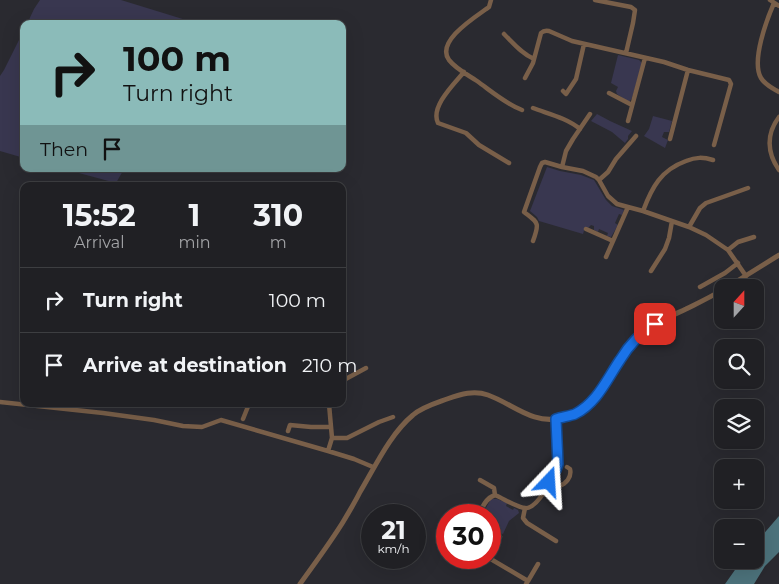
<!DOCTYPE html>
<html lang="en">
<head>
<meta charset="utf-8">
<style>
  :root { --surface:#202024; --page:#28282c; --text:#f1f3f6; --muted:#a2a3a6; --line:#3d3e41 }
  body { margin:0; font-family:Montserrat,sans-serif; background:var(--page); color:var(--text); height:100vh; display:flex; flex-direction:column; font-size:19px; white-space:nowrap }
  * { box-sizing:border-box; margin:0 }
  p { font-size:16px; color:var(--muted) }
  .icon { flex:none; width:28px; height:28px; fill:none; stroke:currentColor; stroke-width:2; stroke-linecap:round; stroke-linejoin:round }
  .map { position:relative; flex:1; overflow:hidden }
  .sheet { position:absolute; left:20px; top:182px; width:326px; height:225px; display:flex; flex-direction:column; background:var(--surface); border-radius:10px; box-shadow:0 5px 20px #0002,0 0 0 1px var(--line) }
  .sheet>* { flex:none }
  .banner { position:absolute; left:20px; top:20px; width:326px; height:152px; border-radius:10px; box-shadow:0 5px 20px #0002,0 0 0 1px var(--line); background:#8bbbb9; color:#111; overflow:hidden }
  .needle { width:32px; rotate:21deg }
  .fabs { position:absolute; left:714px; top:279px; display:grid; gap:10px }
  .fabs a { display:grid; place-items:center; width:50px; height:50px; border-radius:10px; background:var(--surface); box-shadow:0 5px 20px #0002,0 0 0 1px var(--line); font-size:25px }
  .speed { position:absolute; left:361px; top:504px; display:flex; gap:10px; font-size:25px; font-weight:700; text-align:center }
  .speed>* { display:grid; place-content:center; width:65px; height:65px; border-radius:50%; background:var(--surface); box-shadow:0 5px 20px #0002,0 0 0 1px var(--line); line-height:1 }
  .speed small { font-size:12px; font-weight:400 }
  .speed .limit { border:8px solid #d22; background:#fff; color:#111 }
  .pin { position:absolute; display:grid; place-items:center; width:42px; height:42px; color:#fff; margin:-21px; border-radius:10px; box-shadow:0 2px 8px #0006 }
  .me { position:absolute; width:55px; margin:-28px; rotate:20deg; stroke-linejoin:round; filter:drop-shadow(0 0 4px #0008) }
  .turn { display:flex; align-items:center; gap:18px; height:105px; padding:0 20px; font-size:22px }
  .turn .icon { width:65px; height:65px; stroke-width:2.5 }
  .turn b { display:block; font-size:35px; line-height:42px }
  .then { display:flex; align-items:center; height:48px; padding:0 20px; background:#0003; gap:10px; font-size:19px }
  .eta { display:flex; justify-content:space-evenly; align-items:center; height:85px; text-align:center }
  .eta b { font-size:30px; font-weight:700; line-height:35px }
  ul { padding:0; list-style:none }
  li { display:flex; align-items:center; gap:15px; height:65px; padding:0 20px; border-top:1px solid var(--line) }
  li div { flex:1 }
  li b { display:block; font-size:19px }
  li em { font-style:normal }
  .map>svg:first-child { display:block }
  .green { fill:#393750 }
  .water { fill:#4d737c }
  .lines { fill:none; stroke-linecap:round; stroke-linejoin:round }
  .minor { stroke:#795f49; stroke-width:4.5 }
  .tertiary { stroke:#795f49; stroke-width:5 }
  .route-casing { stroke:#114b97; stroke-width:12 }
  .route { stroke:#1a73e8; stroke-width:9 }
</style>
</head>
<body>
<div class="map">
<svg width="779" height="584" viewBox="0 0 779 584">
  <rect width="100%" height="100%" fill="#2a2a30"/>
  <path class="green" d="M40 0H121L199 24H27L34 9Z
    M24 30V158L0 151V76L4 70Z
    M618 55 639 60 642 63 632 98 630 101H627L617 94 616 91 618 87 611 83Z
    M597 114 610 121 632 131 628 136V139L625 143 612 132 591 121Z
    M653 116 672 121 669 132H664L662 137 668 140 665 148 644 136 649 129Z
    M547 167 560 171 581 175 594 180 606 200 612 206 624 210 622 215 619 214 615 223 618 225 611 237 607 236 608 233 599 229 598 232 594 230V226L591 225 588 228 585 227 583 234 539 221 537 217 530 211Z
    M64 169H124L116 183Z
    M491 499H497L507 503 506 506 513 510 514 508 518 510 519 513 509 521 503 534 500 533 497 535 494 534 493 537 496 539 494 544 491 542 490 544V515H482Z"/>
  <path class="water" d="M779 516V552L765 566 754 584H725L742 560H755V544Z"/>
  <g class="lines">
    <path class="minor" d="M491 0 489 7C477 16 435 41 449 60 456 69 468 75 477 81 491 91 506 104 522 110
      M595 0 631 7 635 10 633 23 626 53
      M770 0 779 6
      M774 3C767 19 751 61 761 78 765 85 772 88 779 92
      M504 34C513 43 522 54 534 59
      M464 72C454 84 430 107 438 123L466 133 479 145 509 163
      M525 78 533 63 541 33C543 31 545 30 549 31L572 41 664 62 688 70 729 80 731 84 714 145
      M563 91 566 94 576 79 584 44
      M609 93 632 105
      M533 108C549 114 567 118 580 129
      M779 117C766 134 767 153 779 170
      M628 121 645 58
      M670 139 688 70
      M562 167 566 151 573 139 590 114
      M599 180 608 172 616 159 636 136
      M643 211C652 187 661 170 686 161 696 157 703 157 713 160
      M689 227 700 208 706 203 748 188
      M586 229 613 241
      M533 241C540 222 538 223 524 212L540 167 542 163 545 162 562 167 583 171 596 177 599 180 608 196 617 204 628 207 643 211 689 227 706 235 728 250 746 276
      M728 250 738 242 754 237
      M606 257 628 207
      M651 271 665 249 669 238 672 221
      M700 287 725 273 738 263
      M342 381 366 368
      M0 402 103 413 154 420 183 426 202 427 221 420 328 451 354 459 373 467
      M243 419 249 404
      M288 431 290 425 311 427H331
      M332 438H347L379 422 393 417
      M328 451 332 438 329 404
      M480 480 494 488 495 495
      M549 481 554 485 559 486C566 484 572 477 570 469L567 467
      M460 507 471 513 479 515C482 507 486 498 495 495 504 499 515 506 524 508 537 511 555 475 558 464L556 419
      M525 508 523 518 527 523 556 541
      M490 555 500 537
      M489 558 528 581 526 584
      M528 581 538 564"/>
    <path class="tertiary" d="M726 288 779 255
      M300 584C315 563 330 543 343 522 349 512 355 502 360 492 375 467 390 434 413 415 422 407 436 403 447 399 461 394 474 390 488 395 513 404 533 425 561 418 566 416 571 415 576 413 606 397 614 361 637 338 651 324 669 317 686 309 698 303 711 297 722 290"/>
  </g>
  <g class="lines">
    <defs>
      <path id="route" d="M549 482 556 470 558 464 556 419C562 417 570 416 575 414 597 403 607 379 620 360 629 345 640 333 655 324"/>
    </defs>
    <use href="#route" class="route-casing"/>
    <use href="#route" class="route"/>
  </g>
</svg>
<div class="fabs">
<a><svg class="needle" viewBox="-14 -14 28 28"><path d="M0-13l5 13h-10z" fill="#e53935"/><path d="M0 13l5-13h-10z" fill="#a2a3a6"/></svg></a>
<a><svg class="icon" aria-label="search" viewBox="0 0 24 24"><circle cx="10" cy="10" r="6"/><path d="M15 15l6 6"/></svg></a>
<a><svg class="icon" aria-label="layers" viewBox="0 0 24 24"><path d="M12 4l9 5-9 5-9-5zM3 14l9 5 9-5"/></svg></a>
<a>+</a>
<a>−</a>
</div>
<div class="speed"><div>21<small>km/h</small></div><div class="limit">30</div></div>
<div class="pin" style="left:655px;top:324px;background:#d93025"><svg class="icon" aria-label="arrive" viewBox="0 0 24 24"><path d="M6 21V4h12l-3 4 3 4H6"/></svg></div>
<svg class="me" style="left:549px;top:482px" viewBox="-20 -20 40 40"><path d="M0-17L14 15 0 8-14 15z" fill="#1a73e8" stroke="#fff" stroke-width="4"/></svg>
<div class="banner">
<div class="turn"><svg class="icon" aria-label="right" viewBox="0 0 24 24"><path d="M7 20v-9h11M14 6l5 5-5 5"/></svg><div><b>100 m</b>Turn right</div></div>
<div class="then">Then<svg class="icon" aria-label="arrive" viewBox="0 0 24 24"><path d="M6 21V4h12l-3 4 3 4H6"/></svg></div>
</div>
<section class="sheet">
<div class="eta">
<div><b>15:52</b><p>Arrival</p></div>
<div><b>1</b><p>min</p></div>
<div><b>310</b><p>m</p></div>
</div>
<ul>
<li><svg class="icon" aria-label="right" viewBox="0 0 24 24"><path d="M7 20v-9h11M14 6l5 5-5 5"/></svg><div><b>Turn right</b></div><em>100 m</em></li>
<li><svg class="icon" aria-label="arrive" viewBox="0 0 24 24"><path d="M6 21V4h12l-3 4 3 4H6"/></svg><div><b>Arrive at destination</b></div><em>210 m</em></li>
</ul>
</section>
</div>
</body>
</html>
